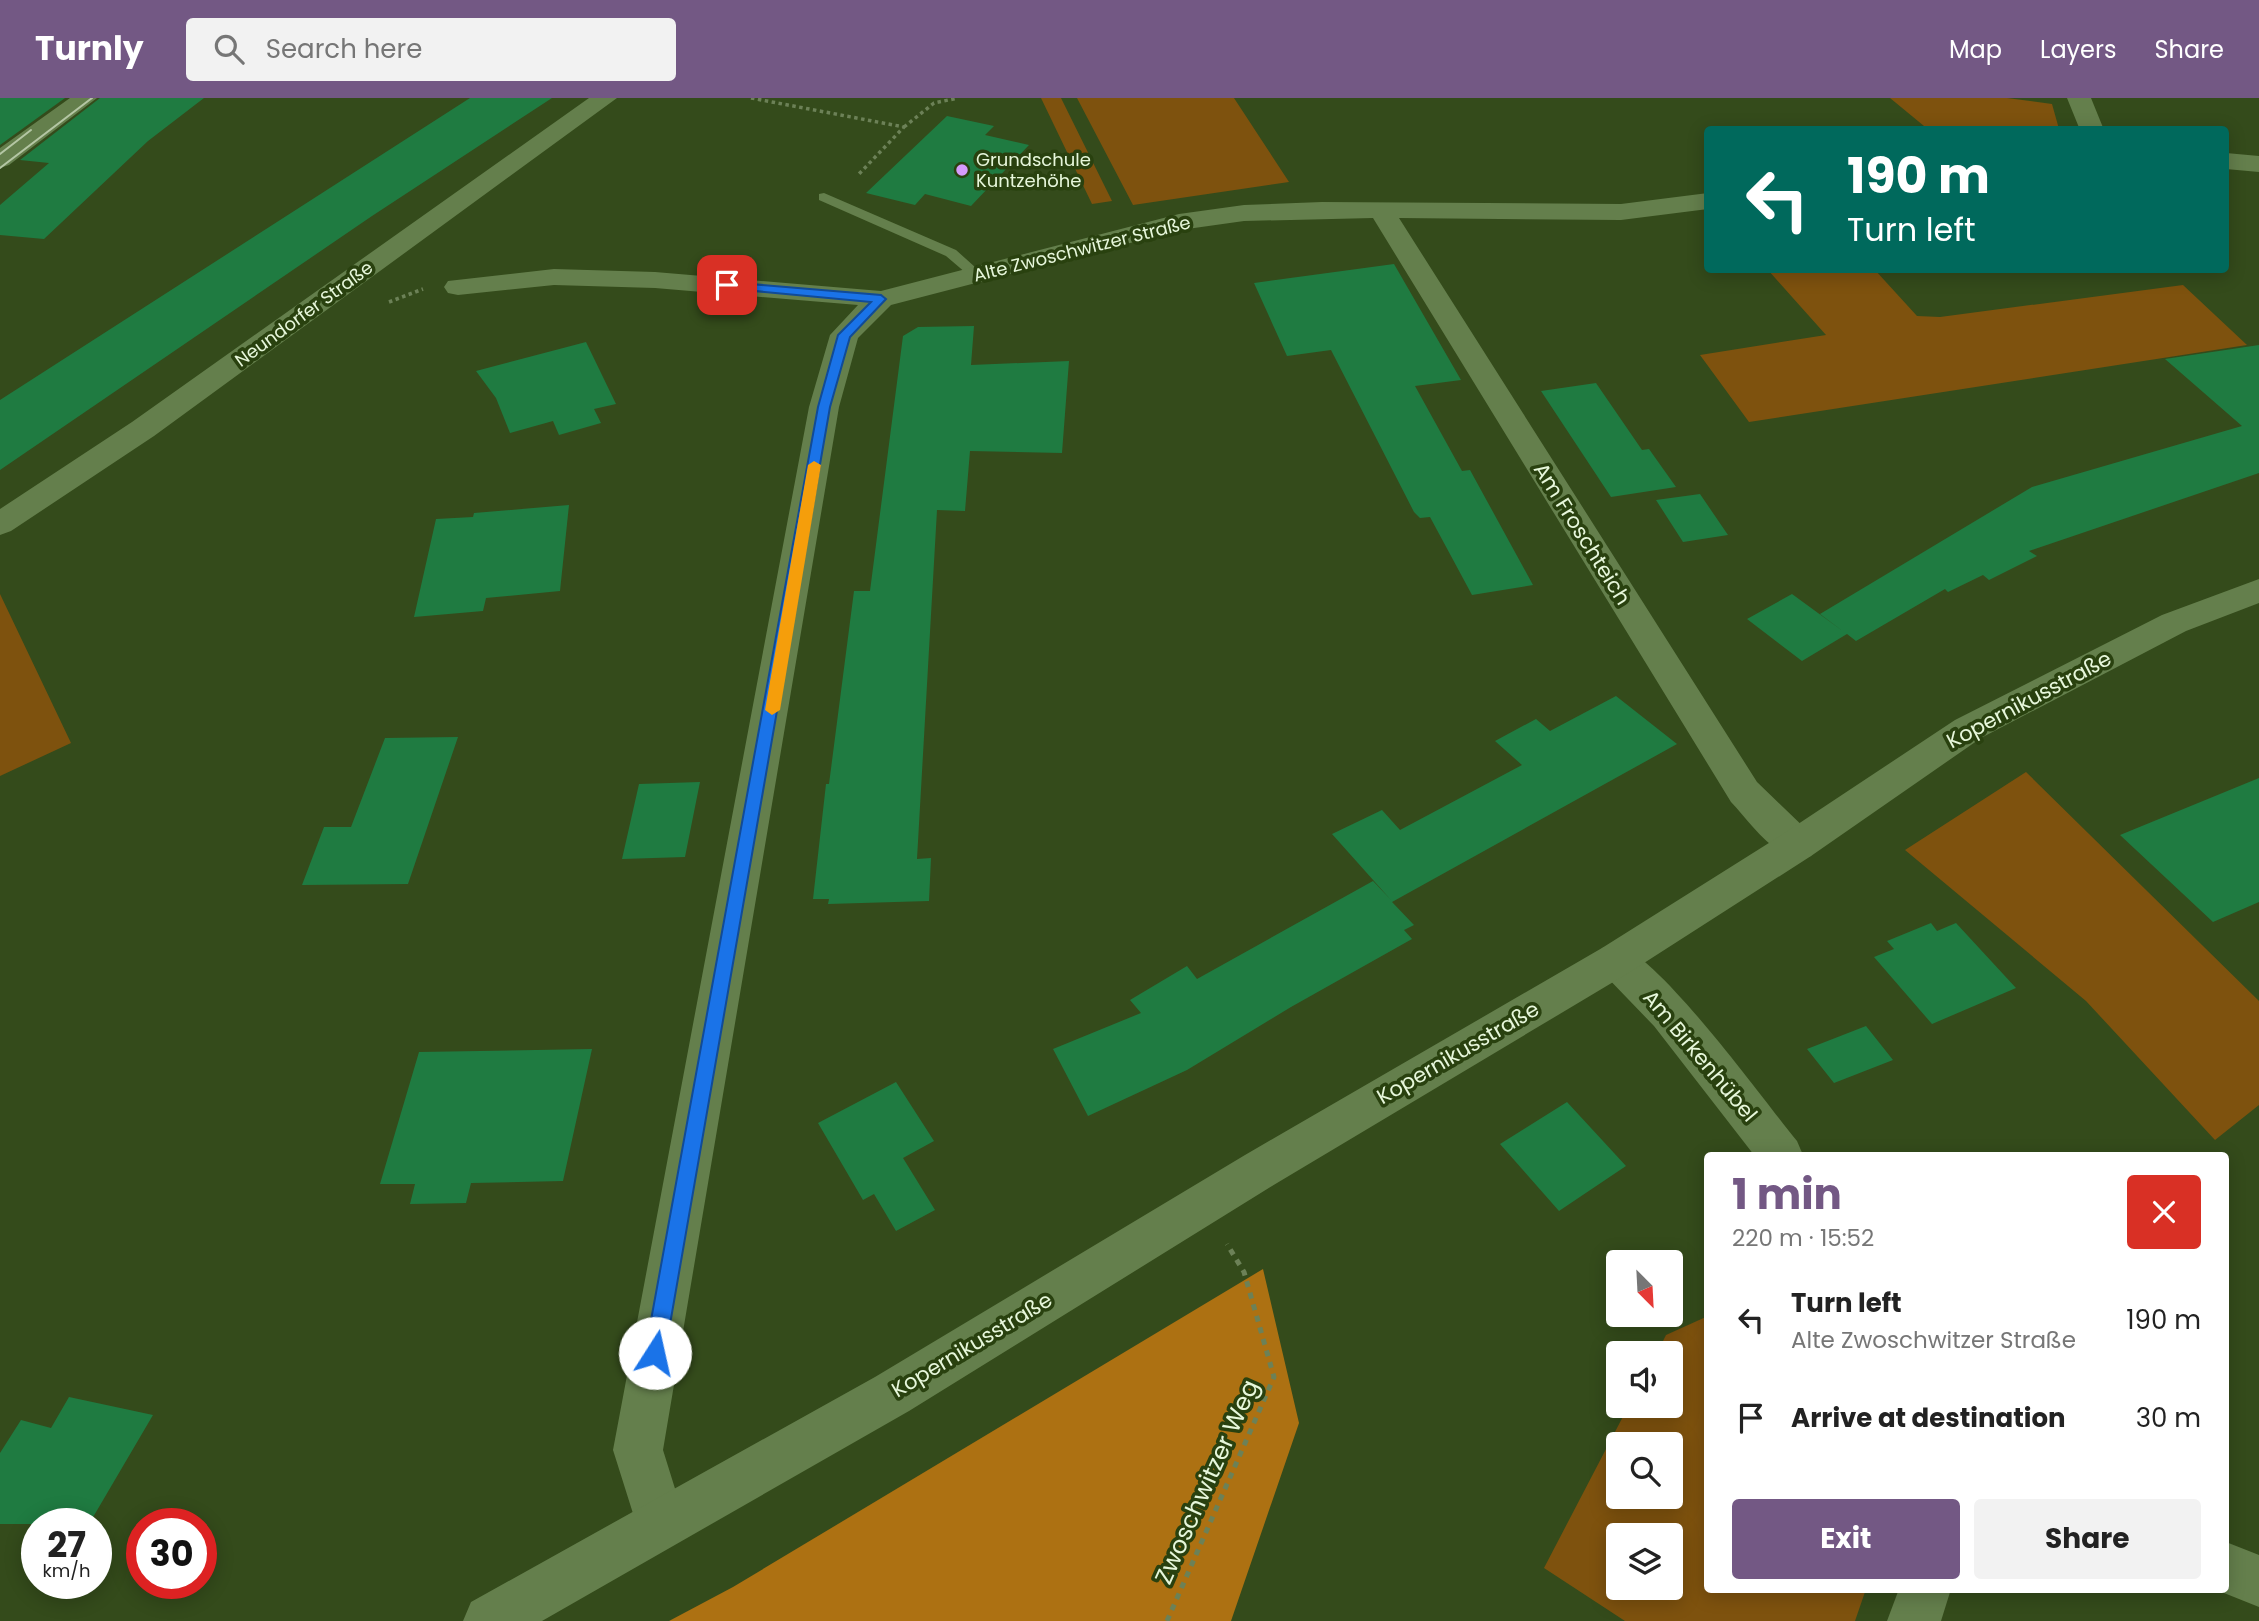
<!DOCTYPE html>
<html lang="en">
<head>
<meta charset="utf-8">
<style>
  :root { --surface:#fff; --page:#f2f2f2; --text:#222; --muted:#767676; --accent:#735884 }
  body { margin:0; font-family:Poppins,sans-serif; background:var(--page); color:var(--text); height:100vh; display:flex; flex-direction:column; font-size:26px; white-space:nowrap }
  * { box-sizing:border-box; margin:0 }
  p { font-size:23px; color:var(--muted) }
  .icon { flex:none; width:38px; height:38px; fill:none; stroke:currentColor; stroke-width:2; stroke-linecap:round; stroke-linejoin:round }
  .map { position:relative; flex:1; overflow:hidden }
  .details { position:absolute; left:1704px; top:1054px; width:525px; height:441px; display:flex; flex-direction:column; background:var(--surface); border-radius:7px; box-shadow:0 4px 18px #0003 }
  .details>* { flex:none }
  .hud { position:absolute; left:1704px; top:28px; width:525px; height:147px; border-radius:7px; box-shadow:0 4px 18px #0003; background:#00695c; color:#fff; overflow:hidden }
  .needle { width:46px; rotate:156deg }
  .controls { position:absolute; left:1606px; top:1152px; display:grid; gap:14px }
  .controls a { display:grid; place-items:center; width:77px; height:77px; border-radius:7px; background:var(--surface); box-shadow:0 4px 18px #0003; font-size:35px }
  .speed { position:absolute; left:21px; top:1410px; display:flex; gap:14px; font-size:35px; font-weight:700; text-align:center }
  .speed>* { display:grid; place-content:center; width:91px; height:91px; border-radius:50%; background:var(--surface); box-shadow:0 4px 18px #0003; line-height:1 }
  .speed small { font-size:18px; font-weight:400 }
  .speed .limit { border:10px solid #d22; background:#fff; color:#111 }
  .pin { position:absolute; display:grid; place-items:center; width:60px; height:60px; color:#fff; margin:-30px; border-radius:14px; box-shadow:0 4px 10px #0006 }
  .me { position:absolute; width:77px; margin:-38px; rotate:10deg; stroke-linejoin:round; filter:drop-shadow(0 0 5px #0008) }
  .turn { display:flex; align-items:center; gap:24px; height:147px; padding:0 28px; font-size:32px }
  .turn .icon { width:91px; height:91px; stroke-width:2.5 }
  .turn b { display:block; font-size:49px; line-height:60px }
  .round { display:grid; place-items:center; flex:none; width:74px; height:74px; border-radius:7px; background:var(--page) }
  .overview { display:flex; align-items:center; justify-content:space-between; height:119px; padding:0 28px }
  h1 { font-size:42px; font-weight:700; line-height:52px; color:var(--accent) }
  .cta { display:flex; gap:14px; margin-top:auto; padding:14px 28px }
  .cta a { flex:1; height:80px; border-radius:7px; background:var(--accent); color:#fff; font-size:28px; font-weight:700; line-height:80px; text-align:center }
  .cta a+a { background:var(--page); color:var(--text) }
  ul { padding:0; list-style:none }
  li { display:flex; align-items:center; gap:21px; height:98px; padding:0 28px }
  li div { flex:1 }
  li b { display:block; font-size:26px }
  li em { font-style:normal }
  header { display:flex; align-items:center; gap:42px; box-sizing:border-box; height:98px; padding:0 35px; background:var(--accent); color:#fff }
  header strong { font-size:33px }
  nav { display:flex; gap:38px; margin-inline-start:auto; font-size:24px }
  .search { width:490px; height:63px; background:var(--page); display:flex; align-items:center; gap:18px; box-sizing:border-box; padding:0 24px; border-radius:7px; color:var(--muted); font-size:26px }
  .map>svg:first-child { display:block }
  .green { fill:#7e520e; fill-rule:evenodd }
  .forest { fill:#ad7112 }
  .building { fill:#1f7b41 }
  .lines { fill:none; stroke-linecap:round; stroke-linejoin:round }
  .path-far1 { stroke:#6c8157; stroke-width:3.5; stroke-dasharray:3.5 3.5; stroke-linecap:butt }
  .path { stroke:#6c8157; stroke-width:5; stroke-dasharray:6 6; stroke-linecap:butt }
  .service { fill:#647f4c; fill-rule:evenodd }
  .minor { fill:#647f4c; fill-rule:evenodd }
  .tertiary { fill:#647f4c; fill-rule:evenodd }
  .tram { stroke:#b4c6a4; stroke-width:2 }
  .route { fill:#1a73e8; stroke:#114b97; stroke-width:2 }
  .slow { fill:#f59e0b }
  .poi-dot { fill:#d59bfb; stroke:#29410f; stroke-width:2.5 }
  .labels { text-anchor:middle; stroke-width:7; stroke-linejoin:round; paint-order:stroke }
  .far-poi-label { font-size:18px; fill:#e7f7db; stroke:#29410f; text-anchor:start }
  .far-street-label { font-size:18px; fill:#e7f7db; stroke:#29410f }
  .street-label { font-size:21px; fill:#e7f7db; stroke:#29410f }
  .near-street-label { font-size:24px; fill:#e7f7db; stroke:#29410f }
</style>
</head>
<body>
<header>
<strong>Turnly</strong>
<div class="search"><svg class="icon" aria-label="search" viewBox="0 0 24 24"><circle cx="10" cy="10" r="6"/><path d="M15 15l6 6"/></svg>Search here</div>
<nav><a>Map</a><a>Layers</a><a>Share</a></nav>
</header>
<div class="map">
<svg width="2259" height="1523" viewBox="0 0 2259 1523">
  <rect width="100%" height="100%" fill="#344b1b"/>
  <path class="green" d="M1041 0H1061L1112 103 1092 106Z
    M1077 0H1234L1289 84 1133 107Z
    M1890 0H2007L2052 6 2059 31 1924 28Z
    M1768 172H1875L1917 218 1940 219 2183 187 2247 247 1749 324 1700 257 1826 237Z
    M0 496 71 645 0 678Z
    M2026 674 2259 903V1007L2215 1042 2086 903 1905 752Z
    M1708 1218V1491H1866L1855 1523H1625L1544 1470 1629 1307H1671V1255H1657L1666 1237ZM1619 1346H1671V1398H1619ZM1619 1437H1671V1489H1619Z"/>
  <path class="forest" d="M1263 1171 1299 1325 1231 1523H669L733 1489Z"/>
  <path class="building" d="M0 0H65L0 47Z
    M100 0H204L148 43 44 141 0 137V107L49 65 20 62Z
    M470 0H552L372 118 0 372V302Z
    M947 18 994 28 985 37 1029 47 971 108 925 96 915 107 866 95Z
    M1394 166 1461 282 1415 288 1462 373 1470 372 1533 487 1472 497 1430 419 1420 420 1414 414 1331 252 1287 258 1254 185Z
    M974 228 971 267 1069 263 1062 355 970 353 965 413 937 412 917 761 931 760 929 803 828 806 829 801H813L826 686H829L854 493H870L903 238 918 229Z
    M586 244 616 306 594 311 601 325 559 337 553 323 510 335 496 300 476 273Z
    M2259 247V375L2029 453 2037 458 1989 482 1983 477 1948 494 1945 491 1856 543 1847 536 1802 563 1747 521 1792 496 1844 534 1820 516 2032 389 2242 328 2165 261Z
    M1596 285 1642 352 1649 351 1676 389 1611 399 1541 293Z
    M1700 396 1728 437 1683 444 1656 402Z
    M569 407 560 493 486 500 483 513 414 519 436 421 473 419 474 415Z
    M1616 598 1677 646 1392 804 1414 827 1404 832 1412 841 1291 909 1187 972 1088 1018 1053 951 1141 915 1130 902 1187 868 1197 881 1373 783 1391 802 1332 736 1382 712 1400 732 1522 667 1495 643 1536 621 1550 633Z
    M458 639 408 786 302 787 324 729H351L385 640Z
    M2259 680V804L2213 824 2120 737Z
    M700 684 685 759 622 761 639 686Z
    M1931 825 1937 833 1956 825 2016 890 1932 926 1874 859 1894 851 1887 843Z
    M1866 928 1893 962 1834 985 1807 951Z
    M592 951 563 1083 471 1085 466 1105 410 1106 415 1086H380L419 954Z
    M896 984 934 1043 903 1060 935 1112 896 1133 874 1096 863 1102 818 1025Z
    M1567 1004 1626 1068 1559 1113 1500 1046Z
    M69 1299 153 1317 89 1426H0V1355L21 1322 51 1330Z"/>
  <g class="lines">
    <path class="path-far1" d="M751 0 904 29 857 78
      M904 29 934 5 958 0
      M389 204 423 191"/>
    <path class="path" d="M1167 1523 1274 1279 1244 1174 1227 1146"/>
    <path class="service" d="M824 95 956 152 985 178 978 182 973 181 946 158 819 102V96Z"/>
    <path class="minor" d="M589 0H617L154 338 11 433 0 437V411L132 324Z
      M2067 0H2091L2104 32H2080Z
      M2226 55 2259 58V74L2226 71Z
      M1708 95V111L1621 122 1399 120 1757 684 1811 736 1816 747 1811 758C1778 768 1752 726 1731 704L1373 120 1244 123 1180 132 891 207 858 240 839 309 663 1352 686 1426 678 1444 660 1452 642 1444 613 1352 809 309 830 237 858 207 655 190 554 187 458 197 448 195 444 189 448 183 554 171 655 174 881 193 1179 116 1244 107 1322 104 1621 106Z
      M1616 845C1662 861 1761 999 1797 1043L1803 1057H1754L1654 928 1602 874 1596 862 1602 850Z
      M2226 1444 2259 1457V1509L2214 1491H2226Z
      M1899 1491H1951L1941 1523H1887Z"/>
    <path class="tertiary" d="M70 0H97L9 67 0 70V50Z
      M2259 481V505L2186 533 1981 640 1811 758 1630 874 1277 1085 909 1313 542 1523H463L471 1504 875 1279 1245 1057 1602 850 1783 736 1955 622 2162 517Z"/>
    <path class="tram" d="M0 56 31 32
      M0 70 92 0"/>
  </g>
  <path class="route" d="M727 184 881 197 886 201 850 239 830 309 665 1255 662 1262 655 1265 648 1262 645 1255 818 309 838 237 871 204 723 190V185Z"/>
  <path class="slow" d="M814 363 821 367 780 612 772 617 765 612 808 367Z"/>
  <circle class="poi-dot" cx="962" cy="72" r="7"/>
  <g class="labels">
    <g class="far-poi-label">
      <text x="976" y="68">Grundschule<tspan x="976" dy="21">Kuntzehöhe</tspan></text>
    </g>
    <g class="far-street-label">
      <text transform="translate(1082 151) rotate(-14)" y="6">Alte Zwoschwitzer Straße</text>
      <text transform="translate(304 216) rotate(-36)" y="6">Neundorfer Straße</text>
    </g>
    <g class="street-label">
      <text transform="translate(1582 436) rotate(58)" y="7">Am Froschteich</text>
      <text transform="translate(2029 602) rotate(-28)" y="7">Kopernikusstraße</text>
      <text transform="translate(1458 955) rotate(-30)" y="7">Kopernikusstraße</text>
      <text transform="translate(1700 958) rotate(50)" y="7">Am Birkenhübel</text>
      <text transform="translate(972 1247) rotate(-31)" y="7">Kopernikusstraße</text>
    </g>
    <g class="near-street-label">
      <text transform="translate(1207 1384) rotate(-66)" y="8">Zwoschwitzer Weg</text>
    </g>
  </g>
</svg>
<div class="controls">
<a><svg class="needle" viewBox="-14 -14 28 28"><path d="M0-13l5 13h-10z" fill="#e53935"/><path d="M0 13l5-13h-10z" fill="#767676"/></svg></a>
<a><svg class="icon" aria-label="sound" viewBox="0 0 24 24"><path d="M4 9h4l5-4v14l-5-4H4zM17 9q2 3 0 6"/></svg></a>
<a><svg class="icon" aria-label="search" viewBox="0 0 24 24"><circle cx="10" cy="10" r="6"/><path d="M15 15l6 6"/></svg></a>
<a><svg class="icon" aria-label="layers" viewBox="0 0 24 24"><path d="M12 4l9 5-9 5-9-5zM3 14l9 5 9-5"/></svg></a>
</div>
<div class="speed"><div>27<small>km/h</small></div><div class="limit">30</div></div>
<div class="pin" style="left:727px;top:187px;background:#d93025"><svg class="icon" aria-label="arrive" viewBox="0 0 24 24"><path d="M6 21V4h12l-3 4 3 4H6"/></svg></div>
<svg class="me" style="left:655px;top:1255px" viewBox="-20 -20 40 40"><circle r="19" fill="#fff"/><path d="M0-13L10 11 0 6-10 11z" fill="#1a73e8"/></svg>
<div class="hud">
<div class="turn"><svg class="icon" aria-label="left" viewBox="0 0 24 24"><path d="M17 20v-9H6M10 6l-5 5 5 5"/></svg><div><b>190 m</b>Turn left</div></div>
</div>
<section class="details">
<div class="overview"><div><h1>1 min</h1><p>220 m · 15:52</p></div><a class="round" style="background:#d93025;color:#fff"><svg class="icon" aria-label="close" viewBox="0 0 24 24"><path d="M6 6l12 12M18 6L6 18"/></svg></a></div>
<ul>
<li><svg class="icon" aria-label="left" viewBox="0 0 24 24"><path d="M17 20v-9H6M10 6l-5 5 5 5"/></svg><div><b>Turn left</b><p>Alte Zwoschwitzer Straße</p></div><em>190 m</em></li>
<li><svg class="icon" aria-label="arrive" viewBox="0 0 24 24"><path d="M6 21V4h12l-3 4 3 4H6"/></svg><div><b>Arrive at destination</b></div><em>30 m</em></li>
</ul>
<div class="cta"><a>Exit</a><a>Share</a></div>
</section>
</div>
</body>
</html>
